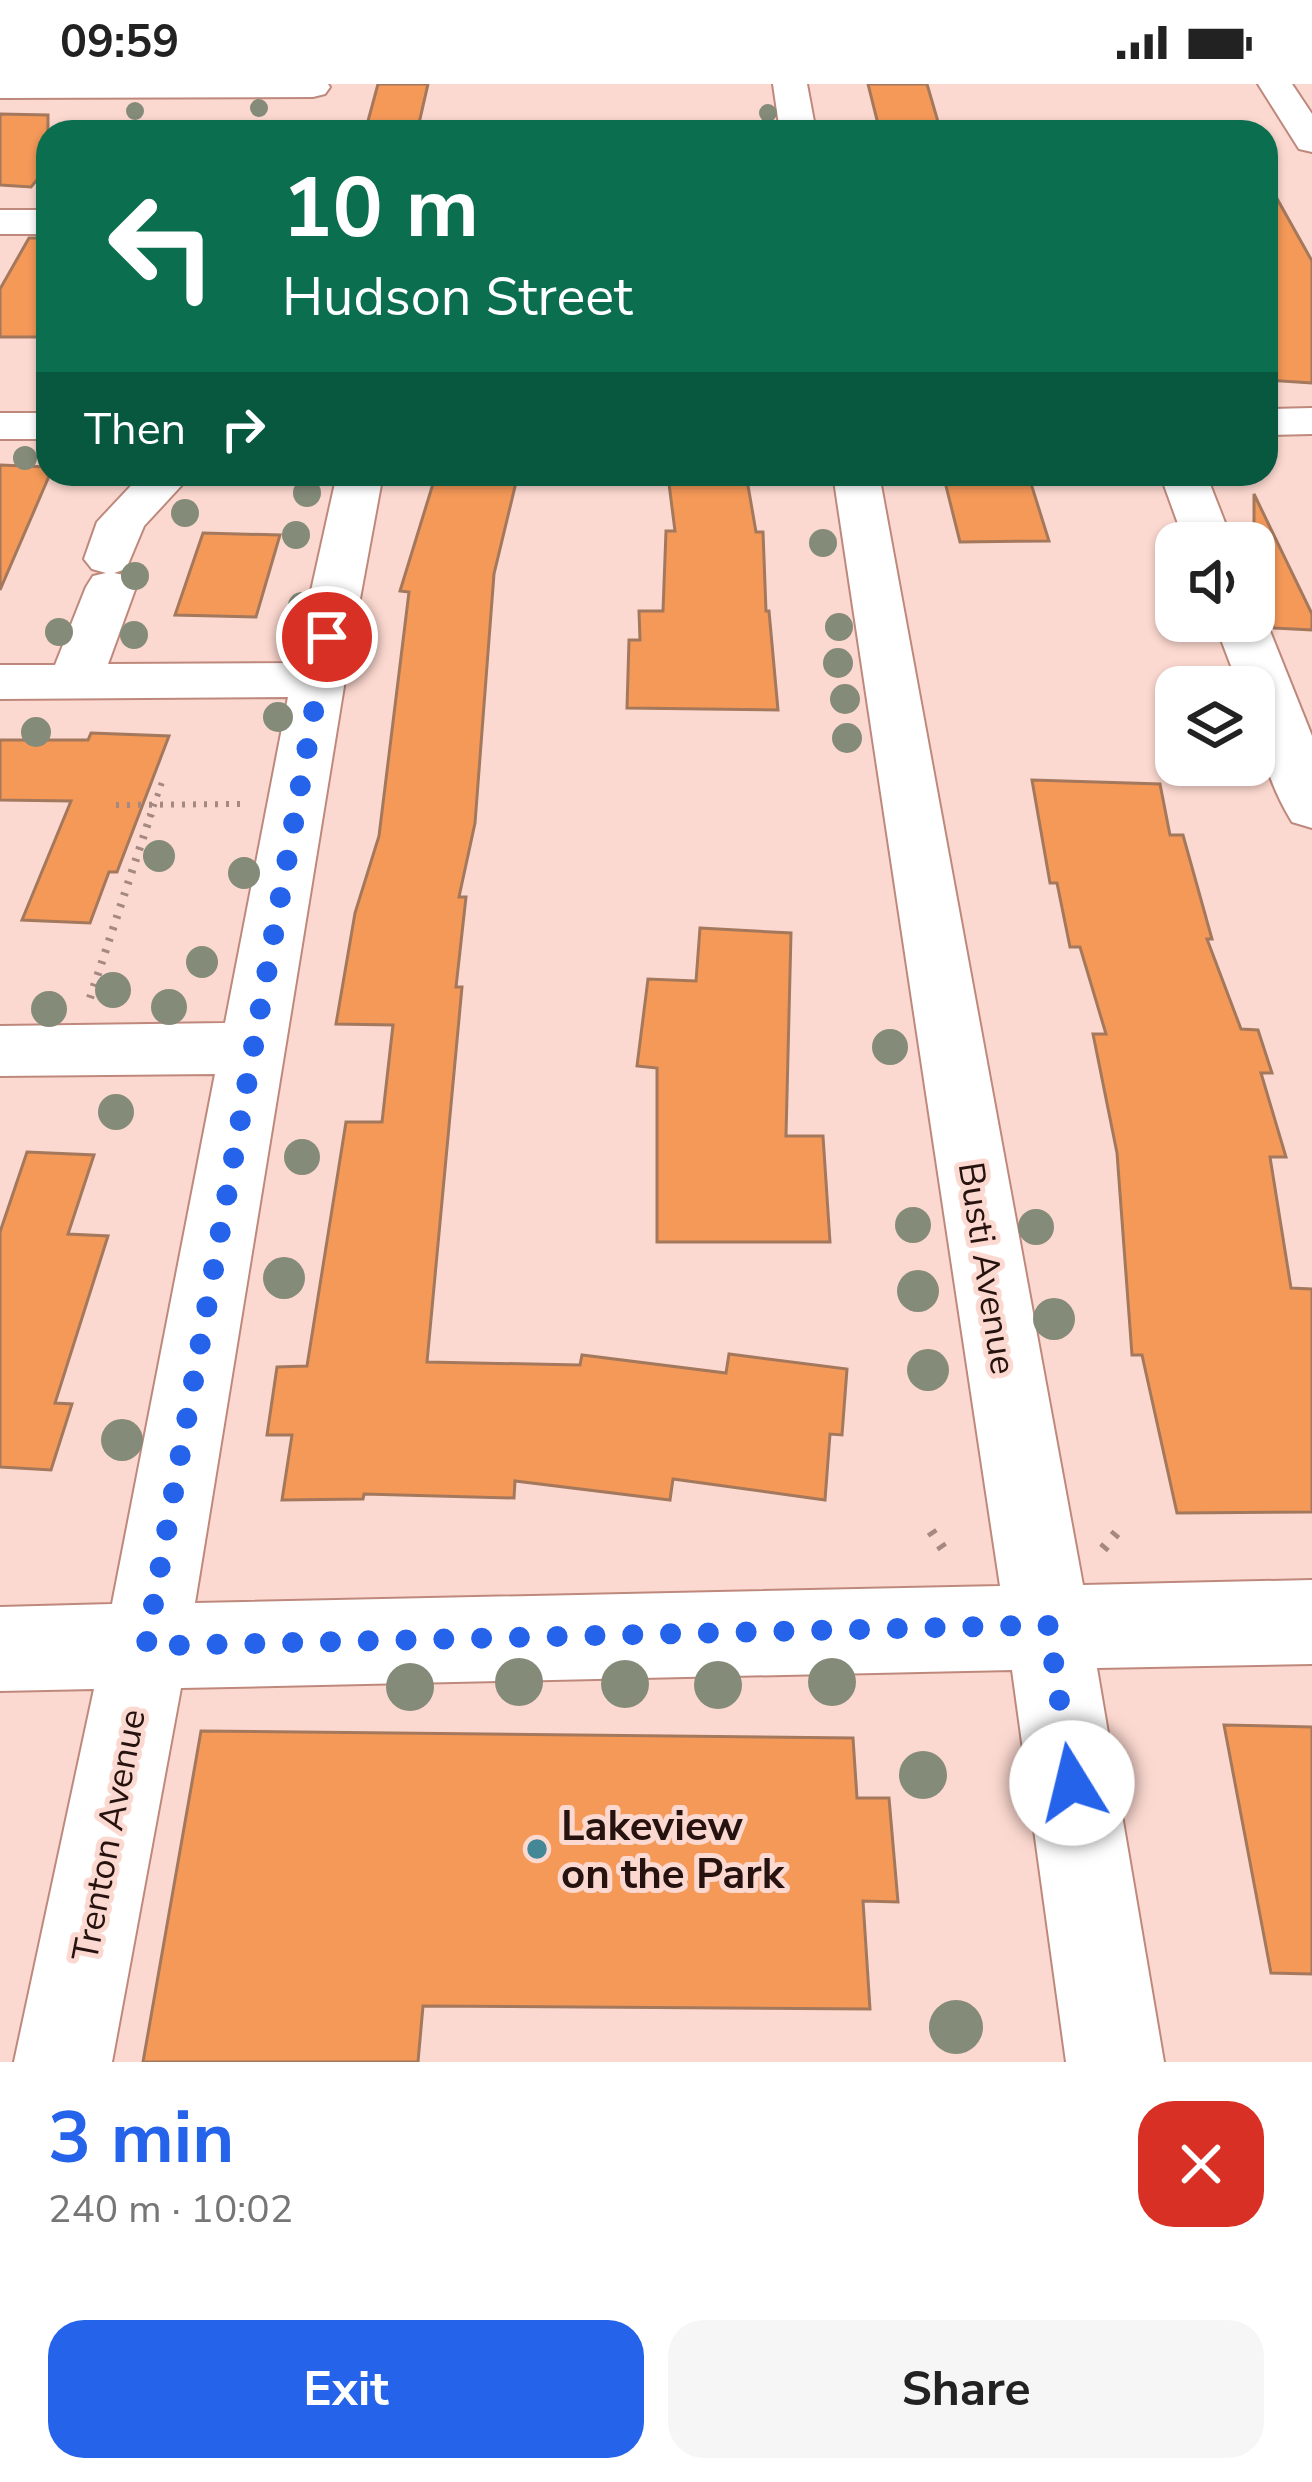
<!DOCTYPE html>
<html lang="en">
<head>
<meta charset="utf-8">
<style>
  :root { --surface:#fff; --page:#f6f6f6; --text:#222; --muted:#767676; --accent:#2563eb }
  body { margin:0; font-family:"Nunito Sans",sans-serif; background:var(--page); color:var(--text); height:100vh; display:flex; flex-direction:column; font-size:45px; white-space:nowrap }
  * { box-sizing:border-box; margin:0 }
  p { font-size:39px; color:var(--muted) }
  .icon { flex:none; width:66px; height:66px; fill:none; stroke:currentColor; stroke-width:2; stroke-linecap:round; stroke-linejoin:round }
  .map { position:relative; height:1978px; overflow:hidden }
  .details { display:flex; flex-direction:column; background:var(--surface); flex:1 }
  .details>* { flex:none }
  .top-card { position:absolute; left:36px; top:36px; width:1242px; height:366px; border-radius:36px; box-shadow:0 3px 9px #0004; background:#0b6e4f; color:#fff; overflow:hidden }
  .tools { position:absolute; left:1155px; top:438px; display:grid; gap:24px }
  .tools a { display:grid; place-items:center; width:120px; height:120px; border-radius:24px; background:var(--surface); box-shadow:0 3px 9px #0004; font-size:60px }
  .pin { position:absolute; display:grid; place-items:center; width:102px; height:102px; color:#fff; margin:-51px; border:6px solid #fff; border-radius:50%; box-shadow:0 3px 12px #0007 }
  .me { position:absolute; width:132px; margin:-66px; rotate:351deg; stroke-linejoin:round; filter:drop-shadow(0 0 9px #0008) }
  .turn { display:flex; align-items:center; gap:42px; height:252px; padding:0 48px; font-size:54px }
  .turn .icon { width:156px; height:156px; stroke-width:2.5 }
  .turn b { display:block; font-size:84px; line-height:102px }
  .then { display:flex; align-items:center; height:114px; padding:0 48px; background:#0003; gap:24px; font-size:45px }
  .round { display:grid; place-items:center; flex:none; width:126px; height:126px; border-radius:36px; background:var(--page) }
  .overview { display:flex; align-items:center; justify-content:space-between; height:204px; padding:0 48px }
  h1 { font-size:72px; font-weight:700; line-height:90px; color:var(--accent) }
  .primary-button { display:flex; gap:24px; margin-top:auto; padding:24px 48px }
  .primary-button a { flex:1; height:138px; border-radius:36px; background:var(--accent); color:#fff; font-size:48px; font-weight:700; line-height:138px; text-align:center }
  .primary-button a+a { background:var(--page); color:var(--text) }
  .status { display:flex; justify-content:space-between; align-items:center; height:84px; padding:0 60px; background:var(--surface); direction:ltr }
  .status svg { height:33px; fill:currentColor }
  .map>svg:first-child { display:block }
  .building { fill:#f59959; stroke:#a4785c; stroke-width:3 }
  .lines { fill:none; stroke-linecap:round; stroke-linejoin:round }
  .minor-casing { stroke:#be897c; stroke-width:4 }
  .path-far2 { stroke:#a58881; stroke-width:6; stroke-dasharray:3 8; stroke-linecap:butt }
  .path-far1 { stroke:#a58881; stroke-width:8; stroke-dasharray:3 9; stroke-linecap:butt }
  .path { stroke:#a58881; stroke-width:10; stroke-dasharray:4.5 12; stroke-linecap:butt }
  .minor { fill:#fff; fill-rule:evenodd }
  .tree { fill:#848b79 }
  .route { stroke:#2563eb; stroke-width:21; stroke-dasharray:0 37.8 }
  .poi-dot { fill:#448796; stroke:#fcd9d0; stroke-width:4.5 }
  .labels { text-anchor:middle; stroke-width:10; stroke-linejoin:round; paint-order:stroke }
  .street-label { font-size:36px; fill:#26120e; stroke:#fcd9d0 }
  .near-poi-label { font-size:42px; font-weight:bold; fill:#26120e; stroke:#fcd9d0; text-anchor:start }
</style>
</head>
<body>
<div class="status"><b>09:59</b><svg viewBox="0 0 49 12"><path d="M0 12V9h3v3zM5 12V6h3v6zM10 12V3h3v9zM15 12V0h3v12zM26 1h20v11H26zM47 4h2v5h-2z"/></svg></div>
<div class="map">
<svg width="1312" height="1978" viewBox="0 0 1312 1978">
  <rect width="100%" height="100%" fill="#fcd9d0"/>
  <path class="building" d="M378 0H428L417 48H365Z
    M868 0H927L941 48H880Z
    M0 30 48 31V83L31 103 0 101Z
    M1266 95 1312 177V299L1266 296Z
    M29 154H48V253H0V205Z
    M0 381 48 383 50 390 0 506Z
    M436 390H518L494 490 475 739 459 813H466L456 903H462L427 1278 580 1281 582 1271 726 1289 729 1270 847 1285 842 1351 830 1350 825 1416 673 1395 670 1416 515 1397 514 1414 364 1410 363 1415 282 1416 292 1351H267L277 1283 307 1282 346 1038H382L393 941 336 940 355 829 379 752 409 508 400 507Z
    M746 390 756 448H763L766 527H769L778 626 627 624 629 556H640L639 527H663L666 447H675L668 392Z
    M943 390H1028L1049 457 960 458Z
    M1254 410 1312 530V546L1274 544 1254 520Z
    M203 449 280 451 256 533 175 531Z
    M91 649 169 652 117 788H109L90 839 22 836 71 717 0 716V656H88Z
    M1032 696 1160 700 1170 751H1183L1212 855H1207L1241 945 1258 946 1272 989H1261L1286 1073H1270L1291 1204 1312 1205V1428L1177 1429 1142 1271H1132L1117 1069 1093 950H1106L1080 863H1070L1057 799H1050Z
    M700 844 791 849 786 1052H823L830 1158H657V984L637 982 648 895 696 897Z
    M27 1068 94 1071 68 1150 108 1152 55 1319 72 1320 51 1386 0 1383V1148Z
    M1224 1641 1312 1643V1890L1271 1889Z
    M201 1647 853 1654 857 1714H889L898 1818 863 1817 870 1925 423 1922 418 1978H143Z"/>
  <g class="lines">
    <defs>
      <path id="minor" d="M0 0H328L330 3 325 10 313 13 0 14Z
        M773 0H807L816 48H780Z
        M1258 0H1292L1312 30V68L1299 65Z
        M0 126H48V150H0Z
        M1312 324V350L1266 351V325Z
        M0 329H48V355H0Z
        M142 390H192L144 442 126 485 114 489 129 492 136 503 108 580 295 579 337 390H383L345 596 195 1519 1000 1502 833 390H879L1083 1501 1312 1496V1580L1097 1584 1164 1978H1066L1012 1586 181 1604 112 1978H14L94 1605 0 1607V1523L112 1520 215 990 0 992V942L225 939 288 613 0 615V581H55L86 503 93 492 106 489 92 485 84 475 97 438Z
        M1160 390H1206L1233 459H1185Z
        M1254 525 1266 537 1312 652V744L1292 738C1267 697 1254 650 1254 603H1239L1214 537H1254Z"/>
    </defs>
    <use href="#minor" class="minor-casing"/>
    <path class="path-far2" d="M116 721 240 720
      M150 733 162 698"/>
    <path class="path-far1" d="M90 914 151 730"/>
    <path class="path" d="M931 1447 948 1472
      M1103 1465 1118 1447"/>
    <use href="#minor" class="minor"/>
  </g>
  <g class="tree">
    <circle cx="259" cy="24" r="9"/>
    <circle cx="135" cy="27" r="9"/>
    <circle cx="768" cy="29" r="9"/>
    <circle cx="25" cy="374" r="12"/>
    <circle cx="307" cy="409" r="14"/>
    <circle cx="185" cy="429" r="14"/>
    <circle cx="296" cy="451" r="14"/>
    <circle cx="823" cy="459" r="14"/>
    <circle cx="135" cy="492" r="14"/>
    <circle cx="302" cy="522" r="14"/>
    <circle cx="839" cy="543" r="14"/>
    <circle cx="59" cy="548" r="14"/>
    <circle cx="134" cy="551" r="14"/>
    <circle cx="838" cy="579" r="15"/>
    <circle cx="845" cy="615" r="15"/>
    <circle cx="278" cy="633" r="15"/>
    <circle cx="36" cy="648" r="15"/>
    <circle cx="847" cy="654" r="15"/>
    <circle cx="159" cy="772" r="16"/>
    <circle cx="244" cy="789" r="16"/>
    <circle cx="202" cy="878" r="16"/>
    <circle cx="113" cy="906" r="18"/>
    <circle cx="169" cy="923" r="18"/>
    <circle cx="49" cy="925" r="18"/>
    <circle cx="890" cy="963" r="18"/>
    <circle cx="116" cy="1028" r="18"/>
    <circle cx="302" cy="1073" r="18"/>
    <circle cx="913" cy="1141" r="18"/>
    <circle cx="1036" cy="1143" r="18"/>
    <circle cx="284" cy="1194" r="21"/>
    <circle cx="918" cy="1207" r="21"/>
    <circle cx="1054" cy="1235" r="21"/>
    <circle cx="928" cy="1286" r="21"/>
    <circle cx="122" cy="1356" r="21"/>
    <circle cx="519" cy="1598" r="24"/>
    <circle cx="832" cy="1598" r="24"/>
    <circle cx="625" cy="1600" r="24"/>
    <circle cx="718" cy="1601" r="24"/>
    <circle cx="410" cy="1603" r="24"/>
    <circle cx="923" cy="1691" r="24"/>
    <circle cx="956" cy="1943" r="27"/>
  </g>
  <g class="lines">
    <path class="route" d="M327 553 146 1562 1048 1541 1072 1699"/>
  </g>
  <circle class="poi-dot" cx="537" cy="1765" r="12"/>
  <g class="labels">
    <g class="street-label">
      <text transform="translate(988 1184) rotate(81)" y="13">Busti Avenue</text>
      <text transform="translate(108 1751) rotate(-79)" y="13">Trenton Avenue</text>
    </g>
    <g class="near-poi-label">
      <text x="561" y="1756">Lakeview<tspan x="561" dy="48">on the Park</tspan></text>
    </g>
  </g>
</svg>
<div class="tools">
<a><svg class="icon" aria-label="sound" viewBox="0 0 24 24"><path d="M4 9h4l5-4v14l-5-4H4zM17 9q2 3 0 6"/></svg></a>
<a><svg class="icon" aria-label="layers" viewBox="0 0 24 24"><path d="M12 4l9 5-9 5-9-5zM3 14l9 5 9-5"/></svg></a>
</div>
<div class="pin" style="left:327px;top:553px;background:#d93025"><svg class="icon" aria-label="arrive" viewBox="0 0 24 24"><path d="M6 21V4h12l-3 4 3 4H6"/></svg></div>
<svg class="me" style="left:1072px;top:1699px" viewBox="-20 -20 40 40"><circle r="19" fill="#fff"/><path d="M0-13L10 11 0 6-10 11z" fill="#2563eb"/></svg>
<div class="top-card">
<div class="turn"><svg class="icon" aria-label="left" viewBox="0 0 24 24"><path d="M17 20v-9H6M10 6l-5 5 5 5"/></svg><div><b>10 m</b>Hudson Street</div></div>
<div class="then">Then<svg class="icon" aria-label="right" viewBox="0 0 24 24"><path d="M7 20v-9h11M14 6l5 5-5 5"/></svg></div>
</div>
</div>
<section class="details">
<div class="overview"><div><h1>3 min</h1><p>240 m · 10:02</p></div><a class="round" style="background:#d93025;color:#fff"><svg class="icon" aria-label="close" viewBox="0 0 24 24"><path d="M6 6l12 12M18 6L6 18"/></svg></a></div>
<div class="primary-button"><a>Exit</a><a>Share</a></div>
</section>
</body>
</html>
